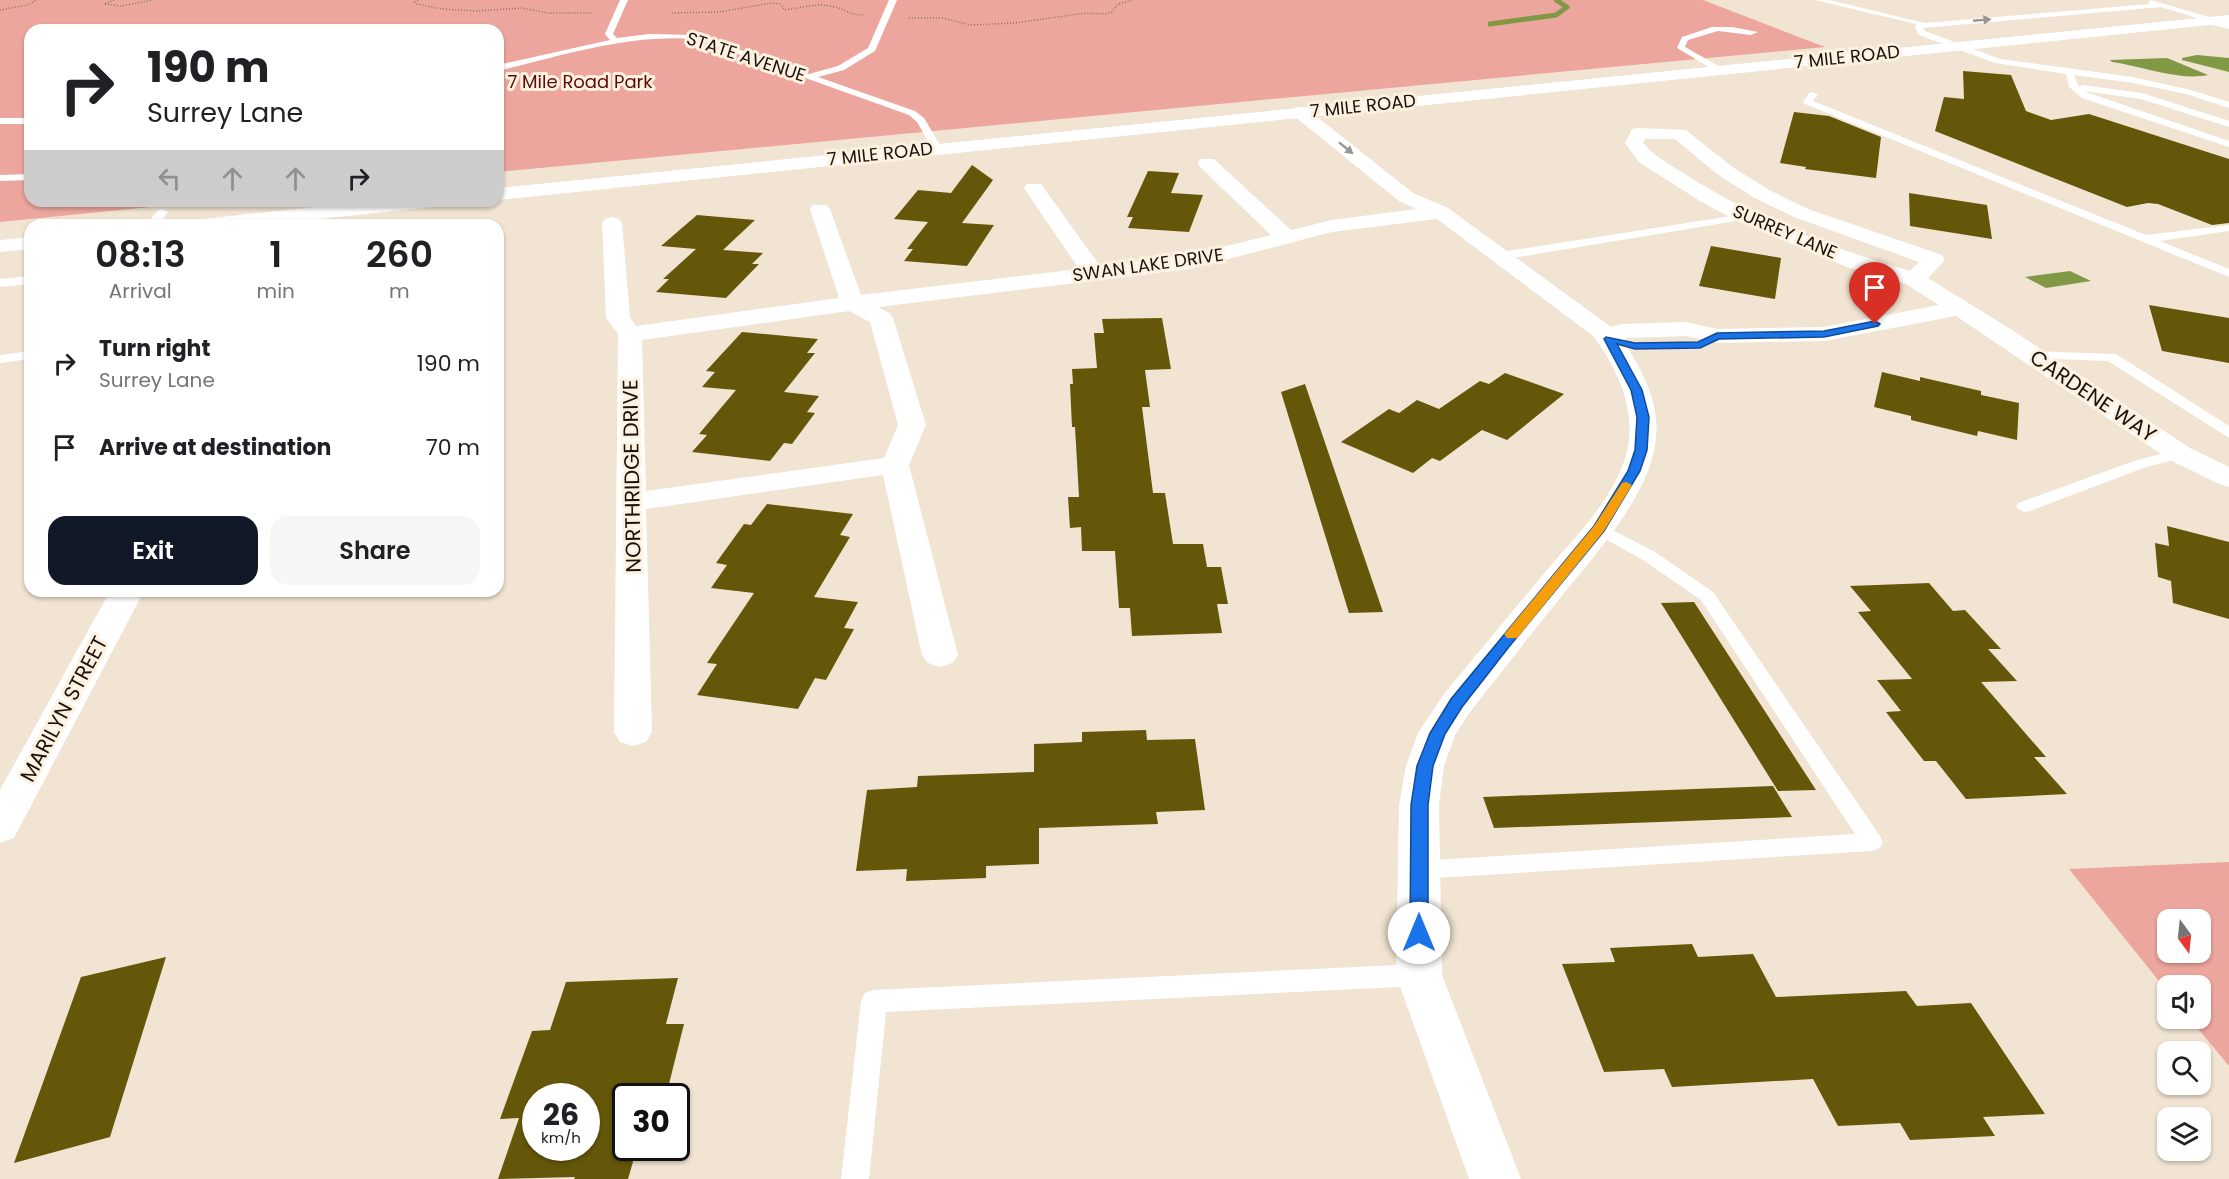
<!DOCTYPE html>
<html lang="en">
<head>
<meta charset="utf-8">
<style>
  :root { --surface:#fff; --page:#f6f6f6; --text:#202124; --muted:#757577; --accent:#111827 }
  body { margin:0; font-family:Poppins,sans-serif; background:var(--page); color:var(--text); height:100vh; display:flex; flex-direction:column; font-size:22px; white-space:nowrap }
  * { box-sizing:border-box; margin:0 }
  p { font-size:20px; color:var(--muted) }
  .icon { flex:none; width:33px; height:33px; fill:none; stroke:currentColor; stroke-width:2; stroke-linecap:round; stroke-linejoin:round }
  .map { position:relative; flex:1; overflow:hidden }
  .sheet { position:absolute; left:24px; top:219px; width:480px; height:378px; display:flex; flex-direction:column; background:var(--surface); border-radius:18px; box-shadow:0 2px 4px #0004 }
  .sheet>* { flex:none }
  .top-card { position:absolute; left:24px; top:24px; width:480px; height:183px; border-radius:18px; box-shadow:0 2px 4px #0004; background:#fff; color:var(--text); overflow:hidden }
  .needle { width:39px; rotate:165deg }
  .buttons { position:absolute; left:2157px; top:909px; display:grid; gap:12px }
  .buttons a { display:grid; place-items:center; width:54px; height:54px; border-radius:12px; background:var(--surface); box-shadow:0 2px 4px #0004; font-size:30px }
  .speed { position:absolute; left:522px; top:1083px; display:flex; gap:12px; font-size:30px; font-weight:700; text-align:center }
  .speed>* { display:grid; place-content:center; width:78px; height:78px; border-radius:50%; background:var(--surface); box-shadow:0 2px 4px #0004; line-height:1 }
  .speed small { font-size:15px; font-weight:400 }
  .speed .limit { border:3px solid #111; border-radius:9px; background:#fff; color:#111 }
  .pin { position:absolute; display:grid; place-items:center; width:51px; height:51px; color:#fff; margin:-62px -26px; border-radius:50% 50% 50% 0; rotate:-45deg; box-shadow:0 0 6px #0007 }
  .pin .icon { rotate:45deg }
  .me { position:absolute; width:66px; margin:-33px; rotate:0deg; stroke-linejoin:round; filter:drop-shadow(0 0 4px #0008) }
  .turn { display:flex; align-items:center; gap:21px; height:126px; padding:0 24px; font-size:27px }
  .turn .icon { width:78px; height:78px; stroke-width:2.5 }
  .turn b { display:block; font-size:42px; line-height:51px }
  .lanes { display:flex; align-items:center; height:57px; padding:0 24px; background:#0003; justify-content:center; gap:30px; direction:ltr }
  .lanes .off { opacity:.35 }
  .eta { display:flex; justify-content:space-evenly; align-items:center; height:102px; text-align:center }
  .eta b { font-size:36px; font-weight:600; line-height:42px }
  .cta { display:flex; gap:12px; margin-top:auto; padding:12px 24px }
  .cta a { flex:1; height:69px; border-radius:18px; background:var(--accent); color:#fff; font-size:24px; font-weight:600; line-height:69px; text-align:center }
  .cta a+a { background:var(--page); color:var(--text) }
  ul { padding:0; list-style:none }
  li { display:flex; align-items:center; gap:18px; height:84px; padding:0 24px }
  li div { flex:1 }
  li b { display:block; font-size:22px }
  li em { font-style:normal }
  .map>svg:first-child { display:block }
  .green { fill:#eda69d; fill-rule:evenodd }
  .water { fill:#819845 }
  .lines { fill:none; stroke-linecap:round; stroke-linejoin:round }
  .stream { stroke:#819845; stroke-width:5 }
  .building { fill:#645709; fill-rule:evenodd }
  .path { stroke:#7f766a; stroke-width:1.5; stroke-dasharray:1 2; stroke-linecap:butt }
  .lane { fill:#fff; fill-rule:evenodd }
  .street { fill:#fff; fill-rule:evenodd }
  .secondary { fill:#fff; fill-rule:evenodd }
  .oneway { fill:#989593 }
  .route { fill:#1a73e8; stroke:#114b97; stroke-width:1.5 }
  .slow { fill:#f59e0b }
  .labels { text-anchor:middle; stroke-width:6; stroke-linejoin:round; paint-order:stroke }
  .far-street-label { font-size:18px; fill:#19140e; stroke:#fef1df }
  .far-park-label { font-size:18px; fill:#5c0909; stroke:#fef1df }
  .street-label { font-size:21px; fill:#19140e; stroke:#fef1df }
</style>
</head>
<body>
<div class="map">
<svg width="2229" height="1179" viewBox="0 0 2229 1179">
  <rect width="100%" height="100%" fill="#f1e4d2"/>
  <path class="green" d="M0 0H1703L1825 47 498 172V30H30V201H211L0 222Z
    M2229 862V1066L2190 1019 2200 1018V986H2168L2167 991 2069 869ZM2168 920H2200V952H2168Z"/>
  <path class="water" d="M2197 55 2229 58V72L2182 60V58Z
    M2167 58 2208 75C2178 81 2142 66 2112 62L2110 60Z
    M2070 271 2091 281 2046 288 2025 277Z"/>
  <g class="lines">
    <path class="stream" d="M1490 24 1556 15 1567 7 1556 0"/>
  </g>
  <path class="building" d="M1963 71 2011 75 2026 111 2051 120 2089 114 2229 159V223L2212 225 2158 204 2148 203 2127 207 1935 131 1944 97 1964 99Z
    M1794 112 1829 116 1881 137 1876 178 1805 169 1806 167 1780 163Z
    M972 165 993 180 962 223 994 225 967 266 904 261 913 249H907L928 222 894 219 918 190 951 193Z
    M1148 171 1179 173 1171 193 1203 195 1189 232 1128 228 1133 217H1127Z
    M1909 193 1987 205 1992 239 1910 226Z
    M697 215 755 220 723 250 763 253 752 264H759L726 298 656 292 669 279H663L696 249 661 246Z
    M1711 246 1781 258 1775 299 1699 286Z
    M2149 305 2229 318V363L2162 351Z
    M1162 318 1171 369 1145 370 1150 407H1142L1153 493H1165L1173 544H1203L1207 567H1221L1228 604H1217L1222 633 1132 636 1130 608H1119L1115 551H1082L1081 527 1070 528 1068 497H1079L1075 427H1072L1070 384H1073L1072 369 1097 368 1094 333H1104L1102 319Z
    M742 332 818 339 807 353H815L784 392 819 396 807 412 815 413 792 444 784 443 770 461 692 452 707 435 699 434 736 390 702 387 715 372 706 371Z
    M1882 372 1920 381V377L1981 391V395L2019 403 2017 440 1978 431 1977 436 1911 420V416L1874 407Z
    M1505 373 1564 394 1507 440 1482 430 1440 461 1432 458 1413 473 1341 442 1389 409 1399 413 1417 400 1439 409 1480 381 1489 384Z
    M1305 384 1334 469 1383 612 1349 613 1281 392Z
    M767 504 853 514 840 535 850 537 814 597 858 602 844 628 854 629 826 680 815 678 798 709 697 695 717 664 707 663 754 593 711 588 727 565 716 563 744 524 751 525Z
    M2167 526 2229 542V619L2173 603 2171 581 2158 577 2155 543 2169 546Z
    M1929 583 1953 611 1965 610 2001 649H1988L2017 681 1981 682 2046 757H2034L2067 794 1966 799 1936 761H1924L1886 712 1901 711 1877 680 1912 679 1858 612 1871 611 1850 586Z
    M1694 602 1816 790 1778 791 1661 603Z
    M1146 730 1147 740 1195 739 1205 810 1156 812 1158 824 1039 828V864L986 866V878L906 881 907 869 856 871 867 790 917 787 918 776 1034 772V744L1082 742V732Z
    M1773 786 1792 817 1494 828 1483 797Z
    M1692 944 1698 957 1753 954 1776 997 1906 991 1917 1006 1971 1003 2045 1114 1983 1117 1995 1136 1910 1140 1900 1123 1838 1126 1813 1079 1672 1087 1664 1069 1604 1072 1562 964 1615 962 1610 948Z
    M166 957 110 1137 14 1163 81 977Z
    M678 978 666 1024H684L666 1096H626V1148H637L628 1179H574L575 1177 498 1179 519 1118 500 1119 532 1031 550 1030 566 982ZM536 1096H586V1148H536Z"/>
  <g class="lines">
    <path class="path" d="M114 0 104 4 121 6 153 0
      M418 0 415 2 417 4 442 9 477 11 522 8 548 13H592
      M0 10 27 5 37 0
      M672 13 719 12 772 3 780 4 785 10C799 8 817 3 830 6 843 8 850 15 863 15
      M909 18H943L970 25 1014 23 1086 13 1105 14 1112 12 1118 4 1133 0"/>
    <path class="lane" d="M620 0H628L613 34 617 38 649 34 697 35 809 74 838 66 868 48 889 0H897L875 51 844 70 818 77 915 111 924 118 942 148 933 150 917 122 909 115 696 39C628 34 564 55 498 71V65L610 40 605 34Z
      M1815 0H1829L1925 23 2150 4 2148 2 2151 0 2216 19V23H2213L2161 7 1923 28 1925 31 2000 59 2133 77 2191 90 2229 102V108L2186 94 2133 83 2074 75 2079 87 2083 85 2142 93 2229 121V127L2141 99 2083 91 2229 141V147L2082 98 2069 87 2066 74 1995 63 1919 35 1915 27 1916 24Z
      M1712 27H1732L1758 32 1751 35 1718 31 1688 40 1685 47 1722 68 1723 70 1719 73 1677 48 1682 37Z
      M1810 92 1818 94 1813 101 2146 235 2229 225V231L2160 241 2229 269V277L1805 104 1803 102Z
      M0 118H30V124H0Z
      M30 174V180L0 181V175Z
      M162 209 168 212 158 225H146L158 210Z
      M1744 214 1750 217 1748 219 1501 260 1495 256 1501 252Z
      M30 276V284L0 287V279Z
      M30 351V359L0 363V355Z
      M2032 351 2116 354 2229 426V438L2108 361 2027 358 2025 355 2027 352Z
      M2180 449 2186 451 2188 454 2186 457 2146 467 2030 511 2024 512 2016 507 2018 503 2134 461Z
      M1599 523 1655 552 1713 592 1880 836 1883 842 1880 848 1872 851 1419 879 1411 877 1407 870 1411 863 1419 861 1855 834 1701 600 1643 560 1593 532 1591 528 1593 524Z
      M1419 964 1428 967 1431 975 1428 983 1419 986 886 1012 869 1179H841L861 1001 865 993 874 990Z"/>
    <path class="street" d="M2213 17 2229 21V29L2208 24 2206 21Z
      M1300 107 1306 108 1413 193 1448 208 1611 327 1621 324 1686 322 1717 329 1824 327 1939 305 1906 284 1847 267 1737 221 1700 201 1639 162 1625 143 1632 129 1638 128 1686 130 1731 166 1769 190 1808 209 1942 255 1945 260 1928 278 2012 330 2190 448 2229 467V487L2219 484 2170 460 1956 316 1824 341 1717 343 1686 336 1627 338 1623 341C1642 369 1660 403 1656 438 1651 495 1595 554 1561 597 1530 635 1500 674 1470 712L1455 735 1444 766 1439 805 1442 975 1521 1179H1469L1396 975 1399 805 1406 766 1418 733 1444 694C1478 653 1512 612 1546 571 1575 537 1613 500 1626 455 1638 413 1618 369 1593 336L1437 219 1332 232 1190 269 878 307 889 313 893 318 926 425 909 465 958 655 952 663 940 667 928 663 922 655 883 475 646 509 652 732 646 742 633 746 620 742 614 732 618 334 606 318 602 223 605 219 612 217 619 219 622 223 630 317 636 326 839 298 810 209 813 205H827L830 209 861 295 1079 269 1024 188 1027 184H1041L1100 266 1190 255 1271 235 1200 167 1198 163 1200 159H1214L1291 230 1332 220 1416 209 1399 201 1294 116 1291 112 1294 108ZM1645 139H1675L1717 174 1755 198 1794 217 1919 262 1910 271C1834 249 1758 220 1691 178 1674 167 1656 158 1643 143ZM849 311 870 322 898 425 884 458 646 491 642 340Z
      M110 591H144L14 838 0 843V790Z"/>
    <path class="secondary" d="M2229 15V23L498 200V188Z
      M373 201H442L439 205 432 207 262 225H192L195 221 202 219Z
      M30 237V249L0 252V240Z"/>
  </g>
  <defs><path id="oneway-solid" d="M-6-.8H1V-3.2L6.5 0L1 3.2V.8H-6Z" transform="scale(1.5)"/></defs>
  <g class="oneway">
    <use href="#oneway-solid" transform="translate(1982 20) rotate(-5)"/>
    <use href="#oneway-solid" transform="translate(1346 148) rotate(39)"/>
  </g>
  <path class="route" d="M1875 321 1880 324 1878 326 1824 337 1719 339 1700 348 1635 349 1617 344 1642 390 1649 417 1647 450 1640 471 1604 531 1508 648 1462 707 1445 734 1433 766 1428 805V933L1425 938 1419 941 1412 938 1410 933 1411 805 1417 766 1430 733 1451 699 1594 526 1628 471 1635 450 1637 417 1631 390 1604 339 1606 337 1635 343 1698 342 1717 333 1824 331Z"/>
  <path class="slow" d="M1626 482 1632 485 1604 531 1517 638H1507L1504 634 1507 631 1594 526 1622 483Z"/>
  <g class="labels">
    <g class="far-street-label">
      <text transform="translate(746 57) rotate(18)" y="6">STATE AVENUE</text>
      <text transform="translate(1847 57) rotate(-6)" y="6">7 MILE ROAD</text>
      <text transform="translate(1363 106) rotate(-6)" y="6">7 MILE ROAD</text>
      <text transform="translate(880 154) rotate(-6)" y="6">7 MILE ROAD</text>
      <text transform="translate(1785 232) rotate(23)" y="6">SURREY LANE</text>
      <text transform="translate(1148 265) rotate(-8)" y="6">SWAN LAKE DRIVE</text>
    </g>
    <g class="far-park-label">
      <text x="580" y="88">7 Mile Road Park</text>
    </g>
    <g class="street-label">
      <text transform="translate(2093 396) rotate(34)" y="7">CARDENE WAY</text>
      <text transform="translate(632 476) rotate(-91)" y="7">NORTHRIDGE DRIVE</text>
      <text transform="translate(64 709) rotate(-62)" y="7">MARILYN STREET</text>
    </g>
  </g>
</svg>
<div class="buttons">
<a><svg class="needle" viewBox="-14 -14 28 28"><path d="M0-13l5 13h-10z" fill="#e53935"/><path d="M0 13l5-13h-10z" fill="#757577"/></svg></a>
<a><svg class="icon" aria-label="sound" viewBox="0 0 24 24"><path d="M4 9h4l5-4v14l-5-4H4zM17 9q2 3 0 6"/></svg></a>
<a><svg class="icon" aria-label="search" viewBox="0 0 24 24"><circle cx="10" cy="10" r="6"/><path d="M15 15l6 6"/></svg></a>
<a><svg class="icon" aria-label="layers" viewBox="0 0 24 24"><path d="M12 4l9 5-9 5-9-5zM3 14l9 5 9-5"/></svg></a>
</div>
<div class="speed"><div>26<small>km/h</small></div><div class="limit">30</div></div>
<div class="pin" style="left:1875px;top:324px;background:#d93025"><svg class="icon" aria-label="arrive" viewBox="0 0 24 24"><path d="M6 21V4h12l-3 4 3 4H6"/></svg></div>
<svg class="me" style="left:1419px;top:933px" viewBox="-20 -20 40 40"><circle r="19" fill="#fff"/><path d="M0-13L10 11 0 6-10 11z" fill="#1a73e8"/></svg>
<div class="top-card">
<div class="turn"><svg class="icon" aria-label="right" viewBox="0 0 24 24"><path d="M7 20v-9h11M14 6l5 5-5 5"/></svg><div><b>190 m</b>Surrey Lane</div></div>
<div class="lanes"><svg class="icon off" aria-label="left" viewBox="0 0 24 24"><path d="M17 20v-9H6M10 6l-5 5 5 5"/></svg><svg class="icon off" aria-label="ahead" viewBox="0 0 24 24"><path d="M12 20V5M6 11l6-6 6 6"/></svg><svg class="icon off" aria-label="ahead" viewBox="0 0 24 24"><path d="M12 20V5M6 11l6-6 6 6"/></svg><svg class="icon" aria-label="right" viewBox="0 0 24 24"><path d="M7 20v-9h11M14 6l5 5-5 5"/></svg></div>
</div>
<section class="sheet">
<div class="eta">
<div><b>08:13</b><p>Arrival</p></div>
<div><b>1</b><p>min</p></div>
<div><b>260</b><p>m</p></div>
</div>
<ul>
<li><svg class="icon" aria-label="right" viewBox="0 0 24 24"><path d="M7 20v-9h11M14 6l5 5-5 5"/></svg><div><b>Turn right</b><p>Surrey Lane</p></div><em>190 m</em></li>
<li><svg class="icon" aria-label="arrive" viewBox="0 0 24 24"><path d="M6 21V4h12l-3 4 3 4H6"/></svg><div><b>Arrive at destination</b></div><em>70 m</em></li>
</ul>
<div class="cta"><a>Exit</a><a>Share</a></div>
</section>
</div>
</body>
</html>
